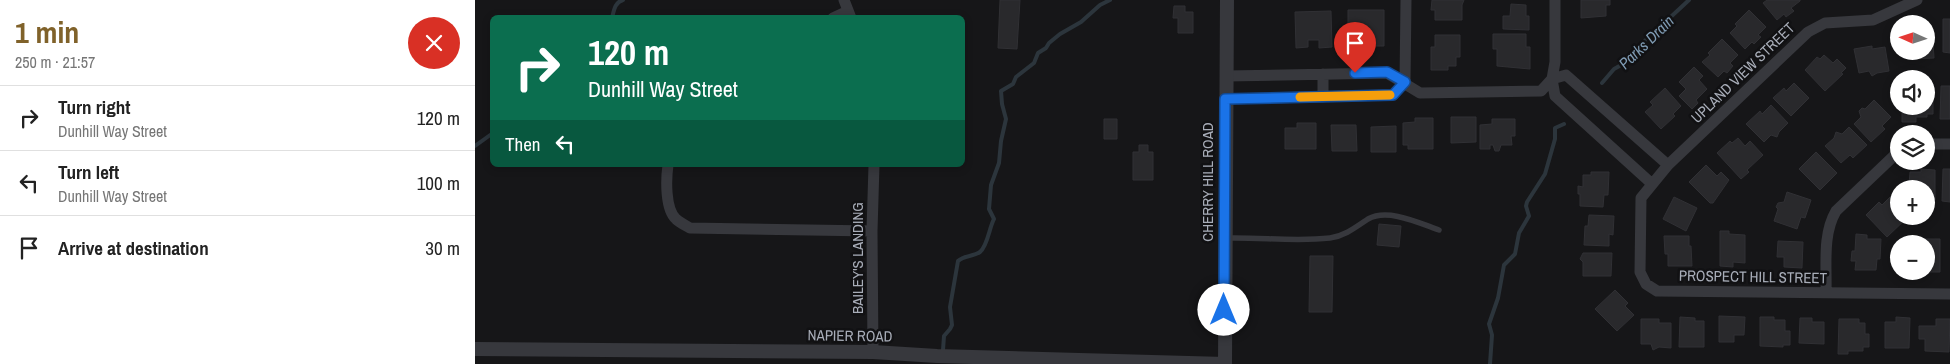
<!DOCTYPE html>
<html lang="en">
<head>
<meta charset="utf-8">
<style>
  :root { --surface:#fff; --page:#f6f6f6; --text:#222; --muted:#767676; --line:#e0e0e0; --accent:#80622a }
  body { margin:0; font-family:"Archivo Narrow",sans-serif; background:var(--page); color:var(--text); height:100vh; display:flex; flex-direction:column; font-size:19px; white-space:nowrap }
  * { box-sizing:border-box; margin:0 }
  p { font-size:16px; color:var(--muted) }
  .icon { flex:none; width:28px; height:28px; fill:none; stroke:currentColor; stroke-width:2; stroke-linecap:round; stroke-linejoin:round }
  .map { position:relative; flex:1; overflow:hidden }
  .details { display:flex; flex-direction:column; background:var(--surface); width:475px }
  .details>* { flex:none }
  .top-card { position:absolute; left:15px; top:15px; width:475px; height:152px; border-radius:8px; box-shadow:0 2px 8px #0003; background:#0b6e4f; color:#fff; overflow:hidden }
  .needle { width:32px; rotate:273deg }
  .buttons { position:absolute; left:1415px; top:15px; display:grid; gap:10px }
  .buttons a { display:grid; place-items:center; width:45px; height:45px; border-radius:50%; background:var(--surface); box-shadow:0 2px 8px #0003; font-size:25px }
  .pin { position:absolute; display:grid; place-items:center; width:42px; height:42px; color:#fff; margin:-51px -21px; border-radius:50% 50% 50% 0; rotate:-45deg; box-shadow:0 0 5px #0007 }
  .pin .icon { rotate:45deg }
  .me { position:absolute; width:55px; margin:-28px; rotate:0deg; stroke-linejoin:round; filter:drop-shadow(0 0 4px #0008) }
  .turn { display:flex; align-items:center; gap:18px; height:105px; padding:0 15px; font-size:22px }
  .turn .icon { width:65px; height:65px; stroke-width:2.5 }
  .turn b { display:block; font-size:35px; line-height:42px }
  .then { display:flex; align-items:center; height:48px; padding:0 15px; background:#0003; gap:10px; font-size:19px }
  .round { display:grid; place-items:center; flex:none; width:52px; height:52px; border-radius:26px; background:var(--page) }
  .head { display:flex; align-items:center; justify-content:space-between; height:85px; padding:0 15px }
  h1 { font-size:30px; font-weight:700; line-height:38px; color:var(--accent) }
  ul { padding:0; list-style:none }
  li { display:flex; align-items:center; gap:15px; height:65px; padding:0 15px; border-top:1px solid var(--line) }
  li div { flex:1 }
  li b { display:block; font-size:19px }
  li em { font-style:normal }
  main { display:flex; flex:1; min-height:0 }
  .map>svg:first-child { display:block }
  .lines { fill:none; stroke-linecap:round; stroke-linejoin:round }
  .stream { stroke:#2c353c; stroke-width:4 }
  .building { fill:#29292c; stroke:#303034 }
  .service { stroke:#37383d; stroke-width:5.5 }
  .minor { stroke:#37383d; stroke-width:11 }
  .tertiary { stroke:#37383d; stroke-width:14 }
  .route-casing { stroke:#114b97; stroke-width:12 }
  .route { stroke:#1a73e8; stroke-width:9 }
  .slow { stroke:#f59e0b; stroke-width:9 }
  .labels { text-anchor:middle; stroke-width:5; stroke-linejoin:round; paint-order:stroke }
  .street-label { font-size:15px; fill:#a8adb8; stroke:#111113 }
  .water-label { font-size:16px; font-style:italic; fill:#7f9bb3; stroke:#111113 }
</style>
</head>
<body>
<main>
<section class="details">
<div class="head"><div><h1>1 min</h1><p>250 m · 21:57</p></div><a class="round" style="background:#d93025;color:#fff"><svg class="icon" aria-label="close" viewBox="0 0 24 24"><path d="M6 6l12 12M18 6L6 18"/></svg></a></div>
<ul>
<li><svg class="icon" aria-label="right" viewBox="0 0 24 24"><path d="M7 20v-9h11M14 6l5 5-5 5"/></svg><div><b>Turn right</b><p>Dunhill Way Street</p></div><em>120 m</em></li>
<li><svg class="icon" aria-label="left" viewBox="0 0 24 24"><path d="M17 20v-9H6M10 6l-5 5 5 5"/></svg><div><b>Turn left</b><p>Dunhill Way Street</p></div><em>100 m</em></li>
<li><svg class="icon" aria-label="arrive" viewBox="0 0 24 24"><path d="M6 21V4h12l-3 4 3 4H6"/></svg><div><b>Arrive at destination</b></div><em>30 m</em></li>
</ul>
</section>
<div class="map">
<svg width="1475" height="364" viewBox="0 0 1475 364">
  <rect width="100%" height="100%" fill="#161618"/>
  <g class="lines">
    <path class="stream" d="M137 18C139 10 140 2 148 0
      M1127 83 1139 69 1148 64 1159 51 1214 0
      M0 146 18 133
      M468 350 469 336 475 329 477 325 475 307 483 261C489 255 498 257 505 252 513 245 514 228 519 219L514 209 516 185 524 163 526 141 531 119 527 104 526 91 538 84 541 77 559 63 563 53 571 48 574 43 585 34 606 22 625 5 635 0
      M1015 364 1017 335 1014 324 1023 298 1029 265 1040 254 1044 233 1054 216 1051 206 1052 202 1070 174 1080 139V128L1089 124"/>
  </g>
  <path class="building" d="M525 0H545L542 49 523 48Z
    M957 0H989L987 5V20H960V10H956Z
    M1106 0H1135V5H1131V16L1106 18Z
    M1292 0H1325V1L1316 8 1319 11 1311 17 1309 14 1302 20 1288 3Z
    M1036 4 1051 5V16H1054V30L1028 29V16H1035Z
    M699 6H710V12H718V33H703V18H698Z
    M873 10H909V46H897V39H886V46H873Z
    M1274 10 1291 27 1283 35 1286 37 1279 44 1277 42 1270 49 1255 33 1262 26 1260 24Z
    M856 11 857 47 844 48V40H833V47L821 48 820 12Z
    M1468 19H1475V53L1468 52Z
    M1451 26H1457L1459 58 1435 59V51H1451Z
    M1018 34H1051V47H1055V69L1022 66V49H1018Z
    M960 35H985V57H981V66H973V70H956V47H960Z
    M1247 39 1263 55 1255 63 1258 66 1252 73 1249 71 1243 77 1227 62 1235 55 1233 53Z
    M1397 46V49L1410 47 1414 71 1402 73 1397 76 1394 71 1384 73 1379 49Z
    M1349 55 1358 63 1362 59 1371 68 1366 73 1368 74 1350 91 1330 70 1342 57 1345 59Z
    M1219 67 1228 76 1224 80 1232 89 1221 100 1223 103 1217 109 1204 96 1211 89 1204 82Z
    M1319 83 1334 98 1316 116 1298 98 1309 88 1311 91Z
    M1466 86H1475V119H1465Z
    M1190 88 1206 106 1198 114 1200 116 1186 129 1170 112 1178 105 1175 102Z
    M1451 89 1452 101H1458V114H1452V117H1441V122H1427V106H1451Z
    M1399 100 1416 117 1407 126 1410 129 1396 142 1379 124 1386 117 1384 111 1387 108 1390 109Z
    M1296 105 1313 123 1304 132 1302 137 1296 135 1289 142 1271 124 1285 111 1287 114Z
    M976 117H1001V142L976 143Z
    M940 118H958V149H933V145H928V123L940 122Z
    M629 119H642V139H629Z
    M1017 119H1040V136H1036L1037 145H1026L1024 151H1020L1018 145H1015V149H1005V125L1017 124Z
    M822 123H841V149H810V128H822Z
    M856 125H881L882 151H857Z
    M921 126V152H896V127Z
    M1374 127 1392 145 1378 158 1375 155 1366 163 1350 146 1359 138 1361 132 1367 134Z
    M1263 138 1270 146 1275 141 1288 155 1272 170 1274 172 1266 179 1242 153 1255 141 1257 143Z
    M664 145H673V152H678V180H658V152H664Z
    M1341 152 1362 173 1345 190 1324 169Z
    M1231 165 1242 176 1246 172 1254 180 1238 203H1235L1214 182Z
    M1446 169 1460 170V200H1451V189H1429V185H1434L1435 172H1446Z
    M1468 169H1475V202L1467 201Z
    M1116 172H1134L1133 195H1129L1128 207 1105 206V194H1103V186L1108 187V175H1116Z
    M1312 192 1336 200 1330 218 1326 217 1322 229 1299 221 1303 209 1301 207 1303 203 1309 202Z
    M1416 196 1424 204V216H1434L1412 237 1391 215 1404 202 1407 205Z
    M1199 197 1222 208 1211 231 1188 219Z
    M1114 215 1139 216 1138 235 1134 234V246L1109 245 1110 226H1113Z
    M904 224 926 226 924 247 902 245Z
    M1245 231H1254V234L1270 235V263L1258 262V267L1245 266Z
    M1381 234 1392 235V239H1406L1405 259H1402L1401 270H1380L1381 261H1376L1377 251H1380Z
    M1189 236H1214V246H1216L1217 266H1193V254H1190Z
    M1441 239H1465V272H1451V244H1441Z
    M1303 241 1328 242 1327 268 1309 267V257H1302Z
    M1108 253H1137L1136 276H1108V262L1105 259Z
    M835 256H858L857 312H834Z
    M1140 290 1153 303 1150 306 1159 315 1142 331 1120 309Z
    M1244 316 1270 317 1269 335H1259V342H1244Z
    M1205 317 1220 318V321H1229V347H1204Z
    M1285 317H1299V320H1310V331H1315V345H1308V347L1285 346Z
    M1421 317 1435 318 1434 348H1410V322H1421Z
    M1325 318H1337V322H1349V344L1324 343Z
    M1166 319H1184V323H1196V348L1184 347 1178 350 1176 344H1166Z
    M1364 319H1384V323H1390V334H1394V347H1388V351H1373V354H1363Z
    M1461 319H1475L1474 352 1450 351V339H1444V326H1461Z"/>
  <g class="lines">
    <path class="service" d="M751 238C787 237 819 242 855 238 870 236 881 227 893 219 913 208 944 223 964 230"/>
    <path class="minor" d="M369 0 376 18
      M1080 0V62L1077 79 1080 96 1176 183
      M1442 0 1398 20 1350 23 1333 32 1193 165 1166 198 1165 272 1171 284 1182 291 1475 294
      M358 18 373 11
      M848 74V97
      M751 76 912 73 945 93 1066 91 1077 79 1091 75 1193 165
      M930 82 931 0
      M750 99 918 95 930 82
      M1451 144H1475
      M193 165C191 179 190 209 201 219 205 223 210 225 215 228L397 231
      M1351 293C1352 266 1347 235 1361 211L1424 151
      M398 352 397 231 399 165"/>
    <path class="tertiary" d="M0 349 398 352 462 356 750 364
      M750 364 752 0"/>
  </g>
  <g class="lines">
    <defs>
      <path id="route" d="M749 310 750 99 918 95 930 82 912 72 880 73"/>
    </defs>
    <use href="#route" class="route-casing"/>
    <use href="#route" class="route"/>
    <path class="slow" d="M825 97 915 95"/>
  </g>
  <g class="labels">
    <g class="street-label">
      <text transform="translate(1268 73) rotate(-44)" y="5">UPLAND VIEW STREET</text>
      <text transform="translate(733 182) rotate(-90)" y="5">CHERRY HILL ROAD</text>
      <text transform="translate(383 258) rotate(-90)" y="5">BAILEY'S LANDING</text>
      <text transform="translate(1278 277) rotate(1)" y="5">PROSPECT HILL STREET</text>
      <text transform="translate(375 336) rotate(1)" y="5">NAPIER ROAD</text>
    </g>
    <g class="water-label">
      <text transform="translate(1171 42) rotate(-44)" y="6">Parks Drain</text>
    </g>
  </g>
</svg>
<div class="buttons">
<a><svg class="needle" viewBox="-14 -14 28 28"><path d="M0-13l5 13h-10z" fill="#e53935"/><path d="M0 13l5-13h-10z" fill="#767676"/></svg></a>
<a><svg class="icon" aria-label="sound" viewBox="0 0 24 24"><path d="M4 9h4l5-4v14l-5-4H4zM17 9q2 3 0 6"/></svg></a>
<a><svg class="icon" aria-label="layers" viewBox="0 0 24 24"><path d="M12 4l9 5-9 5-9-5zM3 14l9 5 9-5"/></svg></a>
<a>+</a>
<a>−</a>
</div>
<div class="pin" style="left:880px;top:73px;background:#d93025"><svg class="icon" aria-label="arrive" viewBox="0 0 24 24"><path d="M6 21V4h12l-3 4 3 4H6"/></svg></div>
<svg class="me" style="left:749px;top:310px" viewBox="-20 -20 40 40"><circle r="19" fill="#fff"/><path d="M0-13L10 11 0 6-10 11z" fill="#1a73e8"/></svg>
<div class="top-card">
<div class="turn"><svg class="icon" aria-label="right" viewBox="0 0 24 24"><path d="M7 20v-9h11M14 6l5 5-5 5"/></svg><div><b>120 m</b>Dunhill Way Street</div></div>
<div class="then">Then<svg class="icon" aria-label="left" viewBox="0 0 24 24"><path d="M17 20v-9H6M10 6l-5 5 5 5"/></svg></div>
</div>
</div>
</main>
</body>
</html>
